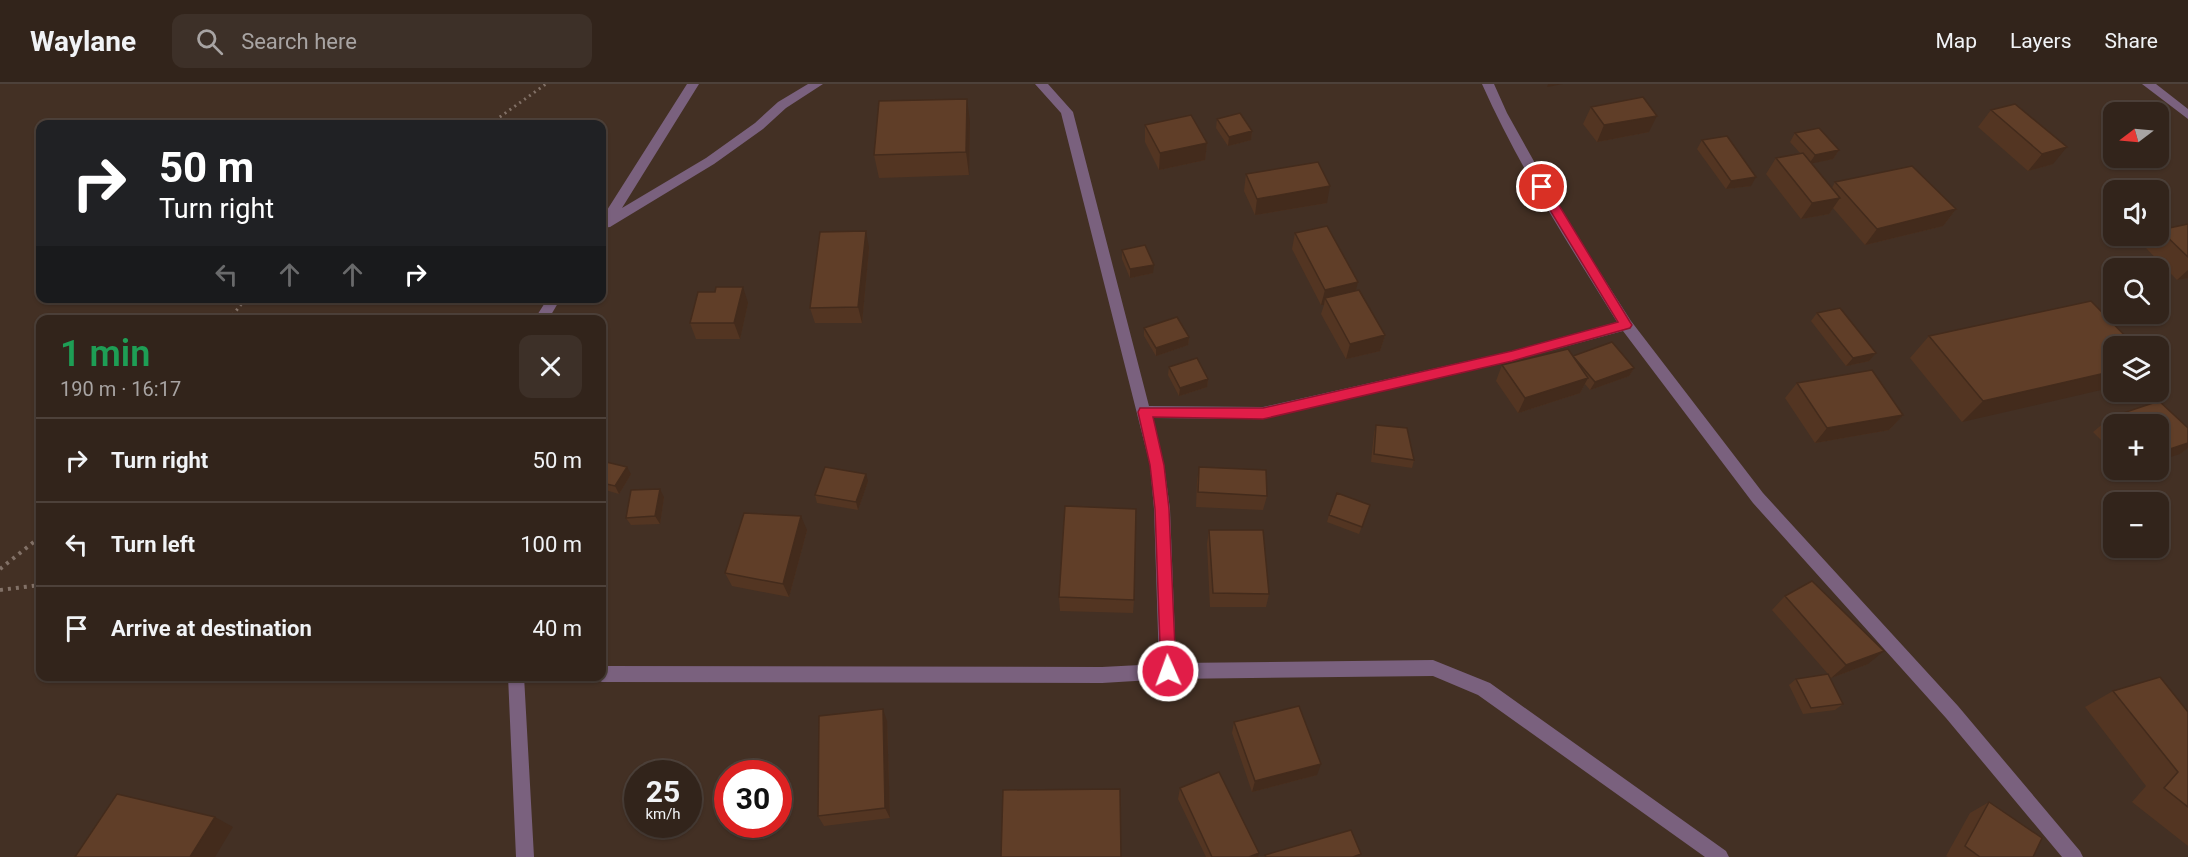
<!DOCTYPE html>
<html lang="en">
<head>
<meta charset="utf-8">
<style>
  :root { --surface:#32241b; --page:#3d3028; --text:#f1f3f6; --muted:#a8a4a3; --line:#4d413a }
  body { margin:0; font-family:Roboto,sans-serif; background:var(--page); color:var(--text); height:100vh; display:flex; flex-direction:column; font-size:22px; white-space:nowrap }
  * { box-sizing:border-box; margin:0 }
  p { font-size:20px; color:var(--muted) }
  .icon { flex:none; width:33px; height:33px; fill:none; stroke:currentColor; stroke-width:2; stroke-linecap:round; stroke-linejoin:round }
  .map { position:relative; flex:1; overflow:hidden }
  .side { position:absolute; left:36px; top:231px; width:570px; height:366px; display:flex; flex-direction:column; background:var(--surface); border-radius:12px; box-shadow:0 2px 4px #0004,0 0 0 2px var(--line) }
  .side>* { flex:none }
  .top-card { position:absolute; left:36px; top:36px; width:570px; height:183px; border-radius:12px; box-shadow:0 2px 4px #0004,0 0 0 2px var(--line); background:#202124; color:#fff; overflow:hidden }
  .needle { width:39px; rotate:254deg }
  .buttons { position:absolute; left:2103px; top:18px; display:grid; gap:12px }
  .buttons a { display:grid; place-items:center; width:66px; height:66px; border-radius:12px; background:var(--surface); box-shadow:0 2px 4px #0004,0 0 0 2px var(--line); font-size:30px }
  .speed { position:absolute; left:624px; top:676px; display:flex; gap:12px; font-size:30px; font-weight:700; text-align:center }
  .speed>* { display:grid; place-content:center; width:78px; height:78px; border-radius:50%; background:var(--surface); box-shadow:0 2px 4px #0004,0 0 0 2px var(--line); line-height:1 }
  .speed small { font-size:15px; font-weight:400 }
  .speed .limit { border:9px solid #d22; background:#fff; color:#111 }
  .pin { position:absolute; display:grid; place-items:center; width:51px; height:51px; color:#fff; margin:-26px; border:3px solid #fff; border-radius:50%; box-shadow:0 2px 6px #0007 }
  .me { position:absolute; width:66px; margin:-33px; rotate:358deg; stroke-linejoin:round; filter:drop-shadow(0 0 4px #0008) }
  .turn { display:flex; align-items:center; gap:21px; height:126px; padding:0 24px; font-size:27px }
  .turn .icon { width:78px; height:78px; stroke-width:2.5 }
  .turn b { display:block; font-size:42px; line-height:51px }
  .lanes { display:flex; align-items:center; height:57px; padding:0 24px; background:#0003; justify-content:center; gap:30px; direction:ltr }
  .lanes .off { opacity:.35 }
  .round { display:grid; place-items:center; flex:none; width:63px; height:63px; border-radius:12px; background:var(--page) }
  .headline { display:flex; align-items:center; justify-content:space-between; height:102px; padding:0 24px }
  h1 { font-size:36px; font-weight:600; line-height:45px; color:#1e9e55 }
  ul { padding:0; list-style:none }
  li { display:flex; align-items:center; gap:18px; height:84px; padding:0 24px; border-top:2px solid var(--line) }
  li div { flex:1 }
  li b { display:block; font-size:22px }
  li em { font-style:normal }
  header { display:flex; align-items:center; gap:36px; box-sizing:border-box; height:84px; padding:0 30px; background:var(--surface); border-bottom:2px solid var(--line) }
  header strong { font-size:28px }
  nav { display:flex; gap:33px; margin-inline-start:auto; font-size:21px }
  .search { width:420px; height:54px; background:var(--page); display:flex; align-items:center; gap:15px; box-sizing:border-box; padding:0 21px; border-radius:12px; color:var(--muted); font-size:22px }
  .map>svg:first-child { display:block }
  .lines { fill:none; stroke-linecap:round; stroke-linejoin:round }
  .path-far1 { stroke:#827167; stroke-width:3; stroke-dasharray:2 4; stroke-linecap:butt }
  .path { stroke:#827167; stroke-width:4; stroke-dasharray:3 5; stroke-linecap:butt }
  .minor { fill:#7a617e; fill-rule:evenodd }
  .wall { fill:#533522 }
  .shaded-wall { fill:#432b1c }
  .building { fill:#603e28; stroke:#432b1c; stroke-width:1.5 }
  .route { fill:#e11d48; stroke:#92132f; stroke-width:1.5 }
</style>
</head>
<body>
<header>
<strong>Waylane</strong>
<div class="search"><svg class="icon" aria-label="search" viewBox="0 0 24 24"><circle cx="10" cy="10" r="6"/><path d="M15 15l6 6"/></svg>Search here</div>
<nav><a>Map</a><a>Layers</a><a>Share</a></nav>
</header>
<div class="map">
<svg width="2188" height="773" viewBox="0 0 2188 773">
  <rect width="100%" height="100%" fill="#433024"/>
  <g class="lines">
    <path class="path-far1" d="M490 40 546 0
      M229 236 246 214"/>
    <path class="path" d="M0 485 40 453
      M0 506 40 501"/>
    <path class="minor" d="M687 0H699L622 124 706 74 755 39 778 18 808 0H823L786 24 763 45 714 80 610 143 602 144V134Z
      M1035 0H1048L1073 28 1149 322 1263 323 1512 267 1617 238C1569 161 1519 83 1482 0H1494L1507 29 1568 138 1631 237 1763 409 1958 622 2080 767 2083 773H2062L1946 634 1753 419 1623 247 1512 277 1263 335 1152 334 1164 381 1170 425 1176 579 1433 576 1490 599 1726 767 1729 773H1705L1478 611 1433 592 1168 595 1102 599 602 598 596 595 595 592H602V582L1102 583 1159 580 1154 425 1150 381 1061 29Z
      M2142 0H2156L2188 25V35Z
      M548 214H561L548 236H534Z
      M508 592H524L534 773H516Z"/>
  </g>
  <path class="wall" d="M1591 23 1649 48 1597 58 1583 40Z
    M1991 26 2053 80 2028 87 1978 43Z
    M1217 35 1252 47 1251 56 1228 62 1216 44Z
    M970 38 969 91 879 94 874 71Z
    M1145 41 1207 59 1205 76 1159 86 1145 58Z
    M1795 49 1839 66 1833 75 1812 79 1832 104 1835 98 1956 125 1943 142 1865 161 1833 124 1829 130 1801 135 1766 90 1776 74 1800 69 1790 58Z
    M1702 56 1751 102 1726 105 1697 65Z
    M1246 90 1327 119 1255 131 1244 107Z
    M2188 140V194L2177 196 2144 162 2154 152H2158V147L2160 146Z
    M1295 149 1355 207 1385 251 1380 267 1346 275 1321 230 1324 221H1321L1292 165Z
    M869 164 862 239H815L810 224Z
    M1122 166 1153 189 1130 194 1122 175Z
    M715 208 748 219 740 255H696L690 239Z
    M1817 229 1876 269 1869 277 1846 282 1811 237Z
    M1144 244 1189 253 1188 261 1156 272 1144 252Z
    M1929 252 2135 262 1962 338 1910 274Z
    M1573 272 1634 284 1629 292 1590 306 1585 300 1580 309 1518 329 1496 297 1502 281Z
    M1169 283 1208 295 1207 303 1179 312 1168 291Z
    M1797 299 1903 331 1889 346 1815 359 1785 314Z
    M2111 333 2188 344V364L2180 370 2158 340H2114V369L2093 348Z
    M1376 341 1414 376 1412 384 1371 378 1374 349Z
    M602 377 631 390 619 410 602 405Z
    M1199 383 1267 412 1263 426 1196 423 1197 397Z
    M868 397 858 426 817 419 815 411Z
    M664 413 660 440 631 441 626 434Z
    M1370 421 1359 450 1327 438 1329 431Z
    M807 446 789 513 732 502 725 489Z
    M1209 446 1269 510 1266 523H1210L1207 460Z
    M1785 512 1868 580 1831 594 1828 591 1843 620 1835 626 1803 630 1789 601 1796 595 1828 590 1772 526Z
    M1059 513 1134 516 1133 529 1060 527Z
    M2113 607 2188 628V762L2132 718 2146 702 2085 623Z
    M887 637 890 734 824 742 818 732Z
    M1234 638 1317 691 1252 708 1232 649Z
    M1180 704 1258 773H1206L1178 715Z
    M1989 718 2033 773H1948L1946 772 1970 729Z"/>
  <path class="shaded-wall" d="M1548 0H1563L1547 3Z
    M967 15 970 38 969 91 966 68Z
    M1657 32 1649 48 1597 58 1604 41Z
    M1252 47 1251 56 1228 62 1229 53Z
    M1207 59 1205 76 1159 86 1160 69Z
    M2067 63 2053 80 2028 87 2042 70Z
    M1839 66 1833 75 1809 80 1815 71Z
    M1756 93 1751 102 1726 105 1731 97Z
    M1330 102 1327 119 1255 131 1257 115Z
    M1840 114 1829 130 1801 135 1812 119Z
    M1956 125 1943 142 1865 161 1877 145Z
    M866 147 869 164 862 239 858 223Z
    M1154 181 1153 189 1130 194V185Z
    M2188 186V194L2177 196Z
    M1358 198 1354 214H1325L1324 221H1321L1325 206Z
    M743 203 748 219 740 255 734 239Z
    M1385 251 1380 267 1346 275 1350 260Z
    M1189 253 1188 261 1156 272V264Z
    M1876 269 1869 277 1846 282 1853 274Z
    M1634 284 1629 292 1590 306 1595 298Z
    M2114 287V303L1962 338 1983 317Z
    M1588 294 1580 309 1518 329 1525 314Z
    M1208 295 1207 303 1179 312 1180 304Z
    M1903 331 1889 346 1815 359 1827 344Z
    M2188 359V364L2180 370 2158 377V369Z
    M627 383 631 390 619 410 615 402Z
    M866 390 868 397 858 426 856 418Z
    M660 405 664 413 660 440 655 432Z
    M801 432 807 446 789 513 783 500Z
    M1884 567 1868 580 1831 594 1846 581Z
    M883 625 887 637 890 734 885 724Z
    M1321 680 1317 691 1252 708 1255 697Z
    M215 733 233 743 215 773H190Z
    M1259 769 1258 773H1249Z"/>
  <path class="building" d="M1643 13 1657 32 1604 41 1591 23Z
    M967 15 966 68 874 71 879 17Z
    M2015 20 2067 63 2042 70 1991 26Z
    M1240 29 1252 47 1229 53 1217 35Z
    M1191 31 1207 59 1160 69 1145 41Z
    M1819 44 1839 66 1815 71 1795 49Z
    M1727 52 1756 93 1731 97 1702 56Z
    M1803 69 1840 114 1812 119 1776 74Z
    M1318 78 1330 102 1257 115 1246 90Z
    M1912 82 1956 125 1877 145 1835 98Z
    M2188 140V173L2160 146Z
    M1327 142 1358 198 1325 206 1295 149Z
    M866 147 858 223 810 224 820 148Z
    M1145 161 1154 181 1130 185 1122 166Z
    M716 203H743L734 239H690L698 208H715Z
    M1359 206 1385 251 1350 260 1325 214Z
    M2091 217 2135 262H2114V287L1983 317 1929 252Z
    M1840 224 1876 269 1853 274 1817 229Z
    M1177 233 1189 253 1156 264 1144 244Z
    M1612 258 1634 284 1595 298 1573 272Z
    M1568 265 1588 294 1525 314 1502 281Z
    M1197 274 1208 295 1180 304 1169 283Z
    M1872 286 1903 331 1827 344 1797 299Z
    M2159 317 2188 344V359L2158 369V340H2118L2111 333Z
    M1376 341 1407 344 1414 376 1374 370Z
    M602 377 627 383 615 402 602 399Z
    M825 383 866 390 856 418 815 411Z
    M1199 383 1266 386 1267 412 1198 408Z
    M660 405 655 432 626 434 631 406Z
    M1337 409 1370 421 1362 443 1329 431Z
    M1065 422 1136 425 1134 516 1059 513Z
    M744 429 801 432 783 500 725 489Z
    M1209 446H1263L1269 510 1213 509Z
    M1812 497 1884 567 1846 581 1785 512Z
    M1828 590 1843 620 1811 624 1796 595Z
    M2160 593 2188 628V723L2164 704 2178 688 2113 607Z
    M1299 622 1321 680 1255 697 1234 638Z
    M883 625 885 724 818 732 819 632Z
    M1219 688 1259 769 1249 773H1212L1180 704Z
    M1120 705 1121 773H1001L1003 706Z
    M117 710 215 733 190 773H75Z
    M1989 718 2042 754 2033 773H1980L1965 762Z
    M1351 746 1361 770 1353 773H1266L1265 771Z"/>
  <path class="route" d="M1542 99 1546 100 1630 238 1632 241 1630 244 1512 277 1263 335 1153 333 1164 381 1169 425 1176 587 1174 592 1168 594 1163 592 1161 587 1155 425 1150 381 1138 328 1140 324H1263L1512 267 1618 238 1536 103Z"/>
</svg>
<div class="buttons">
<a><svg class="needle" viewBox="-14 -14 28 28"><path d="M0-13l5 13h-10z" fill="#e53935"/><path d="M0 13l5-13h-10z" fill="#a8a4a3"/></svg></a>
<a><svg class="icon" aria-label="sound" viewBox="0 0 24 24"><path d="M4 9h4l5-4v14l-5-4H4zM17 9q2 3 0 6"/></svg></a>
<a><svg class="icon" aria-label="search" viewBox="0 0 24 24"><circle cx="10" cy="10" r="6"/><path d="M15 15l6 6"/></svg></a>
<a><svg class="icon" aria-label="layers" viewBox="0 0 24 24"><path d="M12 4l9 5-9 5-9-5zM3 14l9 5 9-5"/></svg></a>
<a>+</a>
<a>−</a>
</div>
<div class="speed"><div>25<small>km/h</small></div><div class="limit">30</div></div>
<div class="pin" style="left:1542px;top:103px;background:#d93025"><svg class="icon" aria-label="arrive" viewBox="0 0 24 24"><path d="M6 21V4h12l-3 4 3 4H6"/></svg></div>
<svg class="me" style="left:1168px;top:587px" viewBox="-20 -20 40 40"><circle r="17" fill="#e11d48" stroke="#fff" stroke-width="3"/><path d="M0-11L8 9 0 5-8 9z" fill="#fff"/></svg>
<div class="top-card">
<div class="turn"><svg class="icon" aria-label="right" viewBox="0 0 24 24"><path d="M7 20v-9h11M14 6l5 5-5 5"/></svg><div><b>50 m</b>Turn right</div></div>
<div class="lanes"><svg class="icon off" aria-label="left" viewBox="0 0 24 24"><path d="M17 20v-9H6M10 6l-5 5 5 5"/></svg><svg class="icon off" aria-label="ahead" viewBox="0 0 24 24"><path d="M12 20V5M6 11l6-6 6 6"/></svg><svg class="icon off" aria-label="ahead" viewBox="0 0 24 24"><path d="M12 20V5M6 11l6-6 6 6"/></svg><svg class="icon" aria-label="right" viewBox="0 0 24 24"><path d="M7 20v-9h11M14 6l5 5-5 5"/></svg></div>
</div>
<section class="side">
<div class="headline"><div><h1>1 min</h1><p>190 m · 16:17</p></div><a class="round"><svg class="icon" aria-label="close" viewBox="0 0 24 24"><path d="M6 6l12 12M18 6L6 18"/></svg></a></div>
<ul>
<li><svg class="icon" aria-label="right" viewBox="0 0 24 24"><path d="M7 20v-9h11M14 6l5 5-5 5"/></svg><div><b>Turn right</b></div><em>50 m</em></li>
<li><svg class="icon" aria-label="left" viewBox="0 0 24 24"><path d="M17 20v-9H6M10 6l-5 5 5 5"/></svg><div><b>Turn left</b></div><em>100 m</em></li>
<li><svg class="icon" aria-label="arrive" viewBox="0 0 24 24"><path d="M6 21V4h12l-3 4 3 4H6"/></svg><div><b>Arrive at destination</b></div><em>40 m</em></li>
</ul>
</section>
</div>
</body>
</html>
